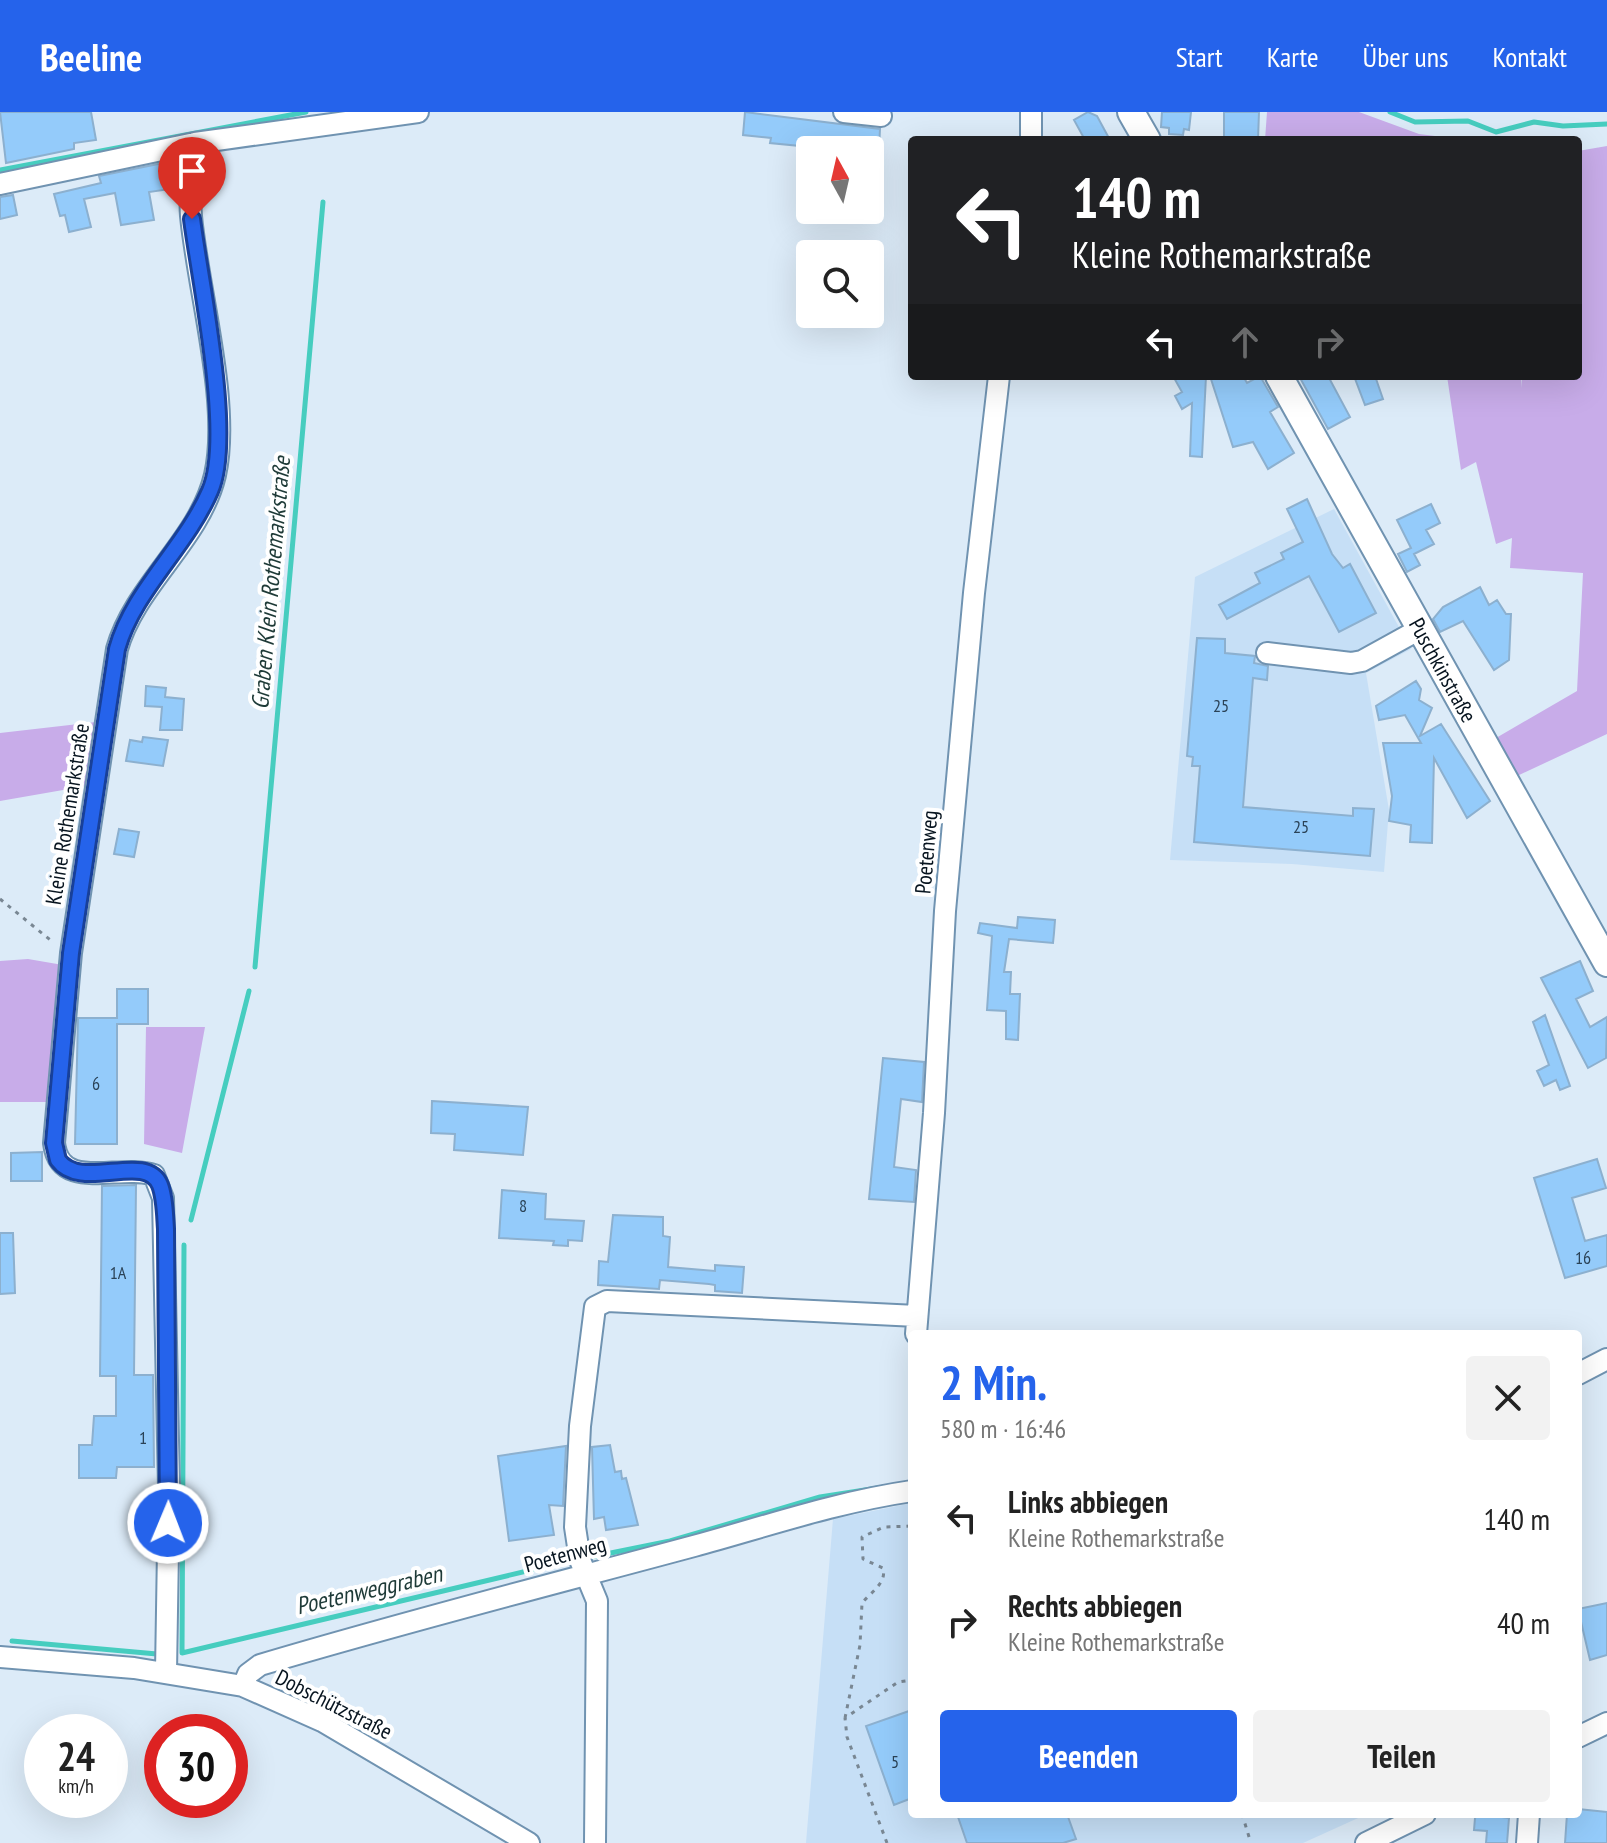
<!DOCTYPE html>
<html lang="de">
<head>
<meta charset="utf-8">
<style>
  :root { --surface:#fff; --page:#f2f2f2; --text:#222; --muted:#767676; --accent:#2563eb }
  body { margin:0; font-family:"PT Sans Narrow",sans-serif; background:var(--page); color:var(--text); height:100vh; display:flex; flex-direction:column; font-size:30px; white-space:nowrap }
  * { box-sizing:border-box; margin:0 }
  p { font-size:26px; color:var(--muted) }
  .icon { flex:none; width:44px; height:44px; fill:none; stroke:currentColor; stroke-width:2; stroke-linecap:round; stroke-linejoin:round }
  .map { position:relative; flex:1; overflow:hidden }
  .panel { position:absolute; left:908px; top:1218px; width:674px; height:488px; display:flex; flex-direction:column; background:var(--surface); border-radius:8px; box-shadow:0 8px 32px #0002 }
  .panel>* { flex:none }
  .top-card { position:absolute; left:908px; top:24px; width:674px; height:244px; border-radius:8px; box-shadow:0 8px 32px #0002; background:#202124; color:#fff; overflow:hidden }
  .needle { width:52px; rotate:352deg }
  .fabs { position:absolute; left:796px; top:24px; display:grid; gap:16px }
  .fabs a { display:grid; place-items:center; width:88px; height:88px; border-radius:8px; background:var(--surface); box-shadow:0 8px 32px #0002; font-size:40px }
  .speed { position:absolute; left:24px; top:1602px; display:flex; gap:16px; font-size:40px; font-weight:700; text-align:center }
  .speed>* { display:grid; place-content:center; width:104px; height:104px; border-radius:50%; background:var(--surface); box-shadow:0 8px 32px #0002; line-height:1 }
  .speed small { font-size:20px; font-weight:400 }
  .speed .limit { border:12px solid #d22; background:#fff; color:#111 }
  .pin { position:absolute; display:grid; place-items:center; width:68px; height:68px; color:#fff; margin:-82px -34px; border-radius:50% 50% 50% 0; rotate:-45deg; box-shadow:0 0 8px #0007 }
  .pin .icon { rotate:45deg }
  .me { position:absolute; width:88px; margin:-44px; rotate:1deg; stroke-linejoin:round; filter:drop-shadow(0 0 6px #0008) }
  .turn { display:flex; align-items:center; gap:28px; height:168px; padding:0 32px; font-size:36px }
  .turn .icon { width:104px; height:104px; stroke-width:2.5 }
  .turn b { display:block; font-size:56px; line-height:68px }
  .lanes { display:flex; align-items:center; height:76px; padding:0 32px; background:#0003; justify-content:center; gap:40px; direction:ltr }
  .lanes .off { opacity:.35 }
  .round { display:grid; place-items:center; flex:none; width:84px; height:84px; border-radius:8px; background:var(--page) }
  .overview { display:flex; align-items:center; justify-content:space-between; height:136px; padding:0 32px }
  h1 { font-size:48px; font-weight:700; line-height:60px; color:var(--accent) }
  .primary-button { display:flex; gap:16px; margin-top:auto; padding:16px 32px }
  .primary-button a { flex:1; height:92px; border-radius:8px; background:var(--accent); color:#fff; font-size:32px; font-weight:700; line-height:92px; text-align:center }
  .primary-button a+a { background:var(--page); color:var(--text) }
  ul { padding:0; list-style:none }
  li { display:flex; align-items:center; gap:24px; height:104px; padding:0 32px }
  li div { flex:1 }
  li b { display:block; font-size:30px }
  li em { font-style:normal }
  header { display:flex; align-items:center; gap:48px; box-sizing:border-box; height:112px; padding:0 40px; background:var(--accent); color:#fff }
  header strong { font-size:38px }
  nav { display:flex; gap:44px; margin-inline-start:auto; font-size:28px }
  .map>svg:first-child { display:block }
  .built { fill:#c6dff6 }
  .green { fill:#c8ace9 }
  .lines { fill:none; stroke-linecap:round; stroke-linejoin:round }
  .stream { stroke:#46cdbf; stroke-width:5 }
  .building { fill:#94cbfa; stroke:#8cb0cf; stroke-width:2 }
  .minor-casing { stroke:#7093b1; stroke-width:24 }
  .major-casing { stroke:#7093b1; stroke-width:30 }
  .path { stroke:#798793; stroke-width:3; stroke-dasharray:4 6; stroke-linecap:butt }
  .minor { stroke:#fff; stroke-width:20 }
  .major { stroke:#fff; stroke-width:26 }
  .route-casing { stroke:#184099; stroke-width:20 }
  .route { stroke:#2563eb; stroke-width:14 }
  .labels { text-anchor:middle; stroke-width:8; stroke-linejoin:round; paint-order:stroke }
  .number-label { font-size:18px; fill:#2a4256 }
  .street-label { font-size:22px; fill:#07141f; stroke:#fff }
  .water-label { font-size:24px; font-style:italic; fill:#1e3a37; stroke:#fff }
</style>
</head>
<body>
<header>
<strong>Beeline</strong>
<nav><a>Start</a><a>Karte</a><a>Über uns</a><a>Kontakt</a></nav>
</header>
<div class="map">
<svg width="1607" height="1731" viewBox="0 0 1607 1731">
  <rect width="100%" height="100%" fill="#dcebf8"/>
  <path class="built" d="M1334 397 1411 537 1366 561 1389 698 1384 760 1292 752 1170 748 1195 465Z
    M912 1391V1702H1367L1303 1731H806L833 1407Z"/>
  <path class="green" d="M1267 0H1359L1419 22 1467 28H1265Z
    M1607 34V622L1517 664 1496 626 1577 579 1583 461 1510 456 1512 426 1496 432 1476 350 1461 358 1447 264H1521V276L1522 264H1578V39Z
    M96 610 86 674 0 689V621Z
    M28 847 63 853 50 990H0V849Z
    M146 915H205L182 1041 144 1032Z"/>
  <g class="lines">
    <path class="stream" d="M1390 0 1415 10 1468 9 1496 20 1534 10 1563 14 1607 12
      M0 58 306 0
      M255 855 323 90
      M191 1108 249 879
      M184 1133 182 1541 565 1450
      M591 1445 670 1429 820 1385 884 1375
      M12 1529 157 1542"/>
  </g>
  <path class="building" d="M0 0H91L96 28 74 31V37L6 51Z
    M745 0 880 17 879 37 851 34 850 38H841L770 31 771 26 743 23Z
    M1088 0 1097 4 1110 28H1085L1074 8Z
    M1162 0H1191L1189 18 1184 17 1183 23 1169 22V16L1161 15Z
    M1224 0H1259L1258 28H1224Z
    M173 49 177 76 149 80 154 108 121 113 115 81 84 87 91 115 69 120 65 103 60 104 54 82 101 71 99 64Z
    M13 83 17 103 0 107V85Z
    M1173 264H1206L1202 345 1190 344 1192 291 1182 297 1175 284 1182 280Z
    M1210 264H1243L1247 271 1260 264 1278 295 1270 300 1294 341 1268 357 1253 330 1233 335Z
    M1299 264H1328L1350 305 1328 317Z
    M1354 264H1375L1383 287 1365 293Z
    M1307 387 1332 442 1343 456 1350 452 1376 501 1339 520 1309 464 1227 507 1219 493 1260 471 1255 461 1284 447 1281 441 1303 430 1287 397Z
    M1431 392 1440 411 1426 418 1434 432 1414 442 1420 453 1407 460 1398 442 1411 436 1397 408Z
    M1480 475 1489 493 1497 488 1506 502H1511L1509 548 1494 558 1463 509 1440 520 1433 507 1443 495Z
    M1197 526 1225 527V541L1255 544 1254 551 1268 554 1267 568 1253 566 1243 695 1353 704V696L1374 697 1370 744 1194 730 1200 654H1192L1193 645 1187 644Z
    M1416 569 1421 577 1419 588 1432 596 1420 624 1441 612 1490 689 1467 706 1434 646 1432 731 1410 730 1411 713 1389 709 1392 684 1383 631H1421L1405 603 1379 608 1376 594Z
    M146 574 166 576 165 585 184 587 182 618H160L162 595 145 594Z
    M143 625 168 628 163 654 126 649 130 628 142 630Z
    M119 717 139 720 134 745 114 742Z
    M1018 805 1055 808 1054 821 1053 831 1009 827 1004 860H1011L1010 882H1020L1018 928 1006 927V899L987 898 992 824 978 821 980 811 1017 816Z
    M1580 849 1593 879 1576 887 1590 915 1607 905 1606 946 1588 956 1541 866Z
    M117 877H148V912H117V1032H75L78 906H117Z
    M1545 903 1570 974 1560 978 1556 968 1544 974 1537 959 1549 953 1533 910Z
    M883 946 924 950 922 990 901 987 894 1055 916 1058 914 1090 869 1087Z
    M432 989 528 995 523 1043 454 1038 455 1022 431 1021Z
    M42 1040V1069H11V1041Z
    M1597 1047 1606 1076 1572 1086 1585 1129 1607 1123V1154L1565 1166 1534 1066Z
    M136 1073 134 1263H153L154 1355H117L116 1366H79V1333H92L94 1304H116V1264H100L102 1074Z
    M502 1078 546 1082 545 1107 584 1109 582 1129 568 1128V1134L553 1133 554 1129 499 1126Z
    M613 1103 663 1105V1124L670 1125 668 1155 715 1159V1153L744 1155 742 1181 715 1179V1173L709 1172 660 1168 659 1177 598 1173 599 1149 608 1150Z
    M0 1121H13L15 1181 0 1182Z
    M610 1333 615 1360 621 1359 622 1367 626 1366 638 1413 606 1418 604 1405 594 1407 592 1335Z
    M566 1334 563 1394 549 1393 554 1423 509 1429 498 1344Z
    M1607 1491V1543L1590 1548 1578 1497Z
    M912 1598V1686L894 1693 866 1614Z
    M1578 1697 1607 1700V1731H1565L1567 1702H1578Z
    M957 1702H1067L1076 1727 1063 1731H967Z
    M1480 1702 1509 1706 1507 1731H1486L1487 1719 1474 1718 1475 1706Z"/>
  <g class="lines">
    <defs>
      <path id="minor" d="M844 0 881 4
        M1031 28V0
        M0 72 195 31 418 0
        M1267 541 1351 551 1362 549 1420 517
        M916 1222 934 1001 945 799 974 481 999 264
        M1578 1262 1607 1247
        M0 1545 134 1556 243 1574 322 1609 529 1731
        M166 1560 169 1376 163 1086 154 1063C120 1051 60 1081 54 1031L71 841 117 537C135 473 200 428 215 363 231 292 198 179 191 104 189 79 193 55 195 31
        M243 1574 248 1562 260 1553C404 1510 549 1473 694 1434 767 1414 837 1390 912 1379
        M1578 1625 1607 1611
        M595 1731 597 1489 580 1448 575 1415 580 1314 595 1195 607 1189 917 1204
        M1366 1731 1425 1702
        M1527 1731 1529 1702"/>
      <path id="major" d="M1131 0 1147 28
        M1279 264 1607 851"/>
    </defs>
    <use href="#minor" class="minor-casing"/>
    <use href="#major" class="major-casing"/>
    <path class="path" d="M0 787 54 831
      M845 1606 860 1533 862 1491C871 1480 887 1471 883 1456L863 1447 862 1425 884 1415 912 1414
      M1242 1702 1250 1728
      M887 1731 847 1625 845 1606 898 1570 912 1568"/>
    <use href="#minor" class="minor"/>
    <use href="#major" class="major"/>
  </g>
  <g class="lines">
    <defs>
      <path id="route" d="M168 1411 166 1117C165 1103 165 1086 160 1073 146 1039 81 1080 58 1048L54 1031 71 841 117 537C133 479 186 435 210 379 234 325 200 170 192 107"/>
    </defs>
    <use href="#route" class="route-casing"/>
    <use href="#route" class="route"/>
  </g>
  <g class="labels">
    <g class="number-label">
      <text x="1221" y="600">25</text>
      <text x="1301" y="721">25</text>
      <text x="96" y="978">6</text>
      <text x="523" y="1100">8</text>
      <text x="1583" y="1152">16</text>
      <text x="118" y="1167">1A</text>
      <text x="143" y="1332">1</text>
      <text x="895" y="1656">5</text>
    </g>
    <g class="street-label">
      <text transform="translate(1443 558) rotate(61)" y="8">Puschkinstraße</text>
      <text transform="translate(67 702) rotate(-81)" y="8">Kleine Rothemarkstraße</text>
      <text transform="translate(926 740) rotate(-85)" y="8">Poetenweg</text>
      <text transform="translate(565 1442) rotate(-15)" y="8">Poetenweg</text>
      <text transform="translate(334 1592) rotate(27)" y="8">Dobschützstraße</text>
    </g>
    <g class="water-label">
      <text transform="translate(271 471) rotate(-85)" y="8">Graben Klein Rothemarkstraße</text>
      <text transform="translate(369 1478) rotate(-13)" y="8">Poetenweggraben</text>
    </g>
  </g>
</svg>
<div class="fabs">
<a><svg class="needle" viewBox="-14 -14 28 28"><path d="M0-13l5 13h-10z" fill="#e53935"/><path d="M0 13l5-13h-10z" fill="#767676"/></svg></a>
<a><svg class="icon" aria-label="search" viewBox="0 0 24 24"><circle cx="10" cy="10" r="6"/><path d="M15 15l6 6"/></svg></a>
</div>
<div class="speed"><div>24<small>km/h</small></div><div class="limit">30</div></div>
<div class="pin" style="left:192px;top:107px;background:#d93025"><svg class="icon" aria-label="arrive" viewBox="0 0 24 24"><path d="M6 21V4h12l-3 4 3 4H6"/></svg></div>
<svg class="me" style="left:168px;top:1411px" viewBox="-20 -20 40 40"><circle r="17" fill="#2563eb" stroke="#fff" stroke-width="3"/><path d="M0-11L8 9 0 5-8 9z" fill="#fff"/></svg>
<div class="top-card">
<div class="turn"><svg class="icon" aria-label="left" viewBox="0 0 24 24"><path d="M17 20v-9H6M10 6l-5 5 5 5"/></svg><div><b>140 m</b>Kleine Rothemarkstraße</div></div>
<div class="lanes"><svg class="icon" aria-label="left" viewBox="0 0 24 24"><path d="M17 20v-9H6M10 6l-5 5 5 5"/></svg><svg class="icon off" aria-label="ahead" viewBox="0 0 24 24"><path d="M12 20V5M6 11l6-6 6 6"/></svg><svg class="icon off" aria-label="right" viewBox="0 0 24 24"><path d="M7 20v-9h11M14 6l5 5-5 5"/></svg></div>
</div>
<section class="panel">
<div class="overview"><div><h1>2 Min.</h1><p>580 m · 16:46</p></div><a class="round"><svg class="icon" aria-label="close" viewBox="0 0 24 24"><path d="M6 6l12 12M18 6L6 18"/></svg></a></div>
<ul>
<li><svg class="icon" aria-label="left" viewBox="0 0 24 24"><path d="M17 20v-9H6M10 6l-5 5 5 5"/></svg><div><b>Links abbiegen</b><p>Kleine Rothemarkstraße</p></div><em>140 m</em></li>
<li><svg class="icon" aria-label="right" viewBox="0 0 24 24"><path d="M7 20v-9h11M14 6l5 5-5 5"/></svg><div><b>Rechts abbiegen</b><p>Kleine Rothemarkstraße</p></div><em>40 m</em></li>
</ul>
<div class="primary-button"><a>Beenden</a><a>Teilen</a></div>
</section>
</div>
</body>
</html>
